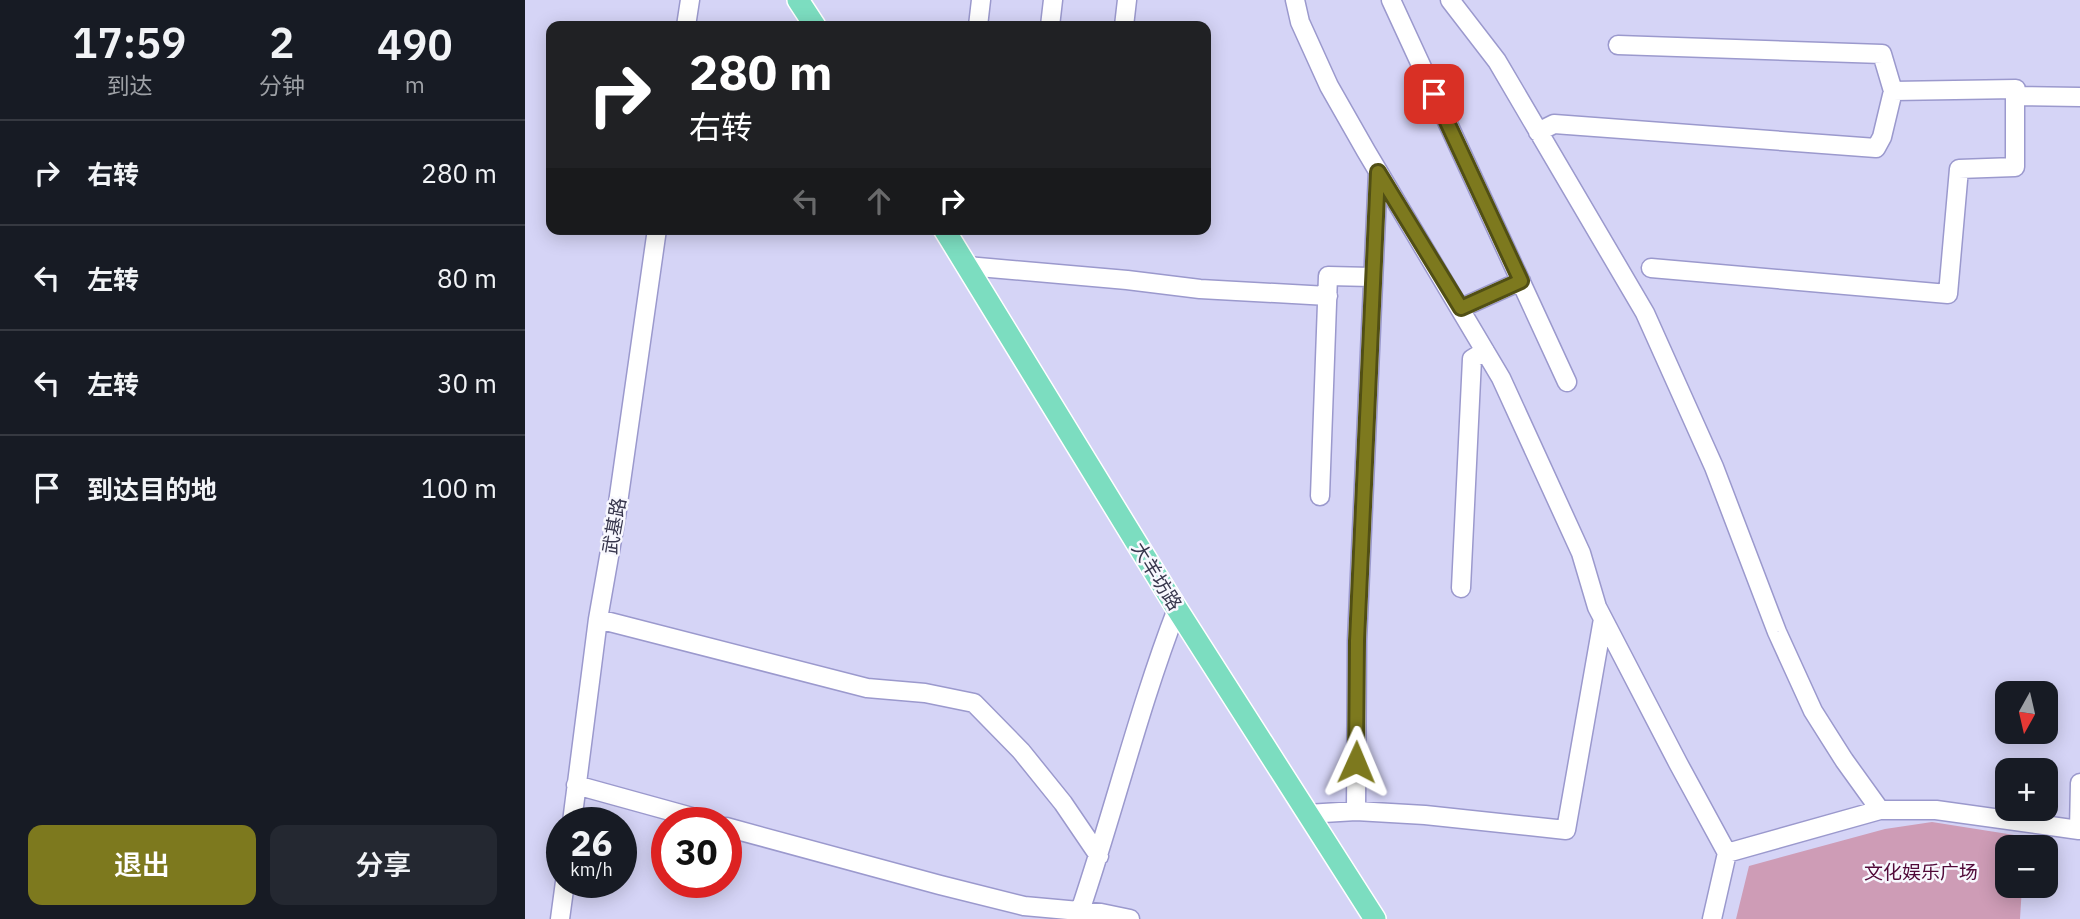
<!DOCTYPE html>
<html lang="zh">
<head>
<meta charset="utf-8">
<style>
  :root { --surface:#171b24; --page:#242831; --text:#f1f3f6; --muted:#9ea1a6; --line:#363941; --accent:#7d791e }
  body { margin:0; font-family:"IBM Plex Sans","Noto Sans SC",sans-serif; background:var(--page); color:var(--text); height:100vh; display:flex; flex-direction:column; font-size:26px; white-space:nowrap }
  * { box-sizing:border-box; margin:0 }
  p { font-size:23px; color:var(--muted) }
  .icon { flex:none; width:38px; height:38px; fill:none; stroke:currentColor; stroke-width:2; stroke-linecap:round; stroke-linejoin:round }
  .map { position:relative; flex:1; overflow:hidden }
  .panel { display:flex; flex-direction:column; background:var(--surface); width:525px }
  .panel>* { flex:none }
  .banner { position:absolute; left:21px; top:21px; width:665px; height:214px; border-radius:14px; box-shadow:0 4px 18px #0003; background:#202124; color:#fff; overflow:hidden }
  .needle { width:46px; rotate:188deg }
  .tools { position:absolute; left:1470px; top:681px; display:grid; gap:14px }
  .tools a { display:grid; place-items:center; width:63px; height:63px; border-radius:14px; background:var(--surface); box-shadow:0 4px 18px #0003; font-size:35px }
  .speed { position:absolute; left:21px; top:807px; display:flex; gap:14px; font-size:35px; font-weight:700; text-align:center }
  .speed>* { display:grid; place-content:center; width:91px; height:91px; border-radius:50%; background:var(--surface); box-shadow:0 4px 18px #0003; line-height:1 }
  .speed small { font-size:18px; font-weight:400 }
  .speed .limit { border:10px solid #d22; background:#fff; color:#111 }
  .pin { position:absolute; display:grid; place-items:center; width:60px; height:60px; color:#fff; margin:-30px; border-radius:14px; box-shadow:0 4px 10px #0006 }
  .me { position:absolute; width:77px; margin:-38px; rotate:1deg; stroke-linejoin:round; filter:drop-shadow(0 0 5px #0008) }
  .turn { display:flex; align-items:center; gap:24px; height:147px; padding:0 28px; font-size:32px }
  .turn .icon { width:91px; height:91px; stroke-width:2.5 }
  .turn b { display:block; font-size:49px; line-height:60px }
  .lanes { display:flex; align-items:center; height:66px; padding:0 28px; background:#0003; justify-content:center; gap:35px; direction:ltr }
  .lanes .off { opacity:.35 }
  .eta { display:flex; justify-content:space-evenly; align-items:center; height:119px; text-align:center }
  .eta b { font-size:42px; font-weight:600; line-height:49px }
  .cta { display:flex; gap:14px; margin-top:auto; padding:14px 28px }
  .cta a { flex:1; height:80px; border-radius:14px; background:var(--accent); color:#fff; font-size:28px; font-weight:600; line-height:80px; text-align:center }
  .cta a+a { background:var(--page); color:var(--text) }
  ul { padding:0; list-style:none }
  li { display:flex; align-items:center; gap:21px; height:105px; padding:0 28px; border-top:2px solid var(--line) }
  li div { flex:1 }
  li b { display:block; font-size:26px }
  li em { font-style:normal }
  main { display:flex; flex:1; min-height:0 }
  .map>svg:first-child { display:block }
  .green { fill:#ce9cb6 }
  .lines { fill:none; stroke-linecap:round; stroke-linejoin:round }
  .minor-casing { stroke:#9b99cd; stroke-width:21 }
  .major-casing { stroke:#fff; stroke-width:24 }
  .minor { stroke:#fff; stroke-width:18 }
  .major { stroke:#7cddc0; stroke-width:21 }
  .route-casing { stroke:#514f14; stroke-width:18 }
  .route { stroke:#7d791e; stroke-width:12 }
  .labels { text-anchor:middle; stroke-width:5; stroke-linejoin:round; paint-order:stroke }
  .street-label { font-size:19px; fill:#37364c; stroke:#f8f8fe }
  .park-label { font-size:19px; fill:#510938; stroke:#f8f8fe }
</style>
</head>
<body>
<main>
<section class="panel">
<div class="eta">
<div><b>17:59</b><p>到达</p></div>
<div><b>2</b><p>分钟</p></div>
<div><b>490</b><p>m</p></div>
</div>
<ul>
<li><svg class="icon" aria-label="right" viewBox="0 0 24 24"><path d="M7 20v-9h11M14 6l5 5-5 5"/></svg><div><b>右转</b></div><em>280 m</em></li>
<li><svg class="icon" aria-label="left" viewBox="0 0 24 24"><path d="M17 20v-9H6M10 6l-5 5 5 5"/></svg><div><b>左转</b></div><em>80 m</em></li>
<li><svg class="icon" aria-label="left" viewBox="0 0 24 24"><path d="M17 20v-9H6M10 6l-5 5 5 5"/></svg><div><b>左转</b></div><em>30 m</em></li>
<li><svg class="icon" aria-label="arrive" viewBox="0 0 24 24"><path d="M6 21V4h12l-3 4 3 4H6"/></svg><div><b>到达目的地</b></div><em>100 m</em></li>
</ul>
<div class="cta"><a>退出</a><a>分享</a></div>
</section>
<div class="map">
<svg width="1555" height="919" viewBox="0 0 1555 919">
  <rect width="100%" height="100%" fill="#d5d4f6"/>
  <path class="green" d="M1407 822 1502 837 1501 847H1482V886H1497L1495 919H1211L1224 866 1360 829Z"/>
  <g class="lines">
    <defs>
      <path id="minor" d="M770 0 775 22 804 86 841 151 976 378 1056 553 1072 607 1153 763 1202 853
        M866 0 1042 382
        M925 0 972 61 1120 313 1189 467 1252 632 1288 711 1319 760 1355 810
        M161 26 165 0
        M453 26 456 0
        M525 26 528 0
        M599 26 602 0
        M1093 45 1357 54 1368 91
        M1013 132 1029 124 1351 148 1357 137 1368 91 1491 89 1490 96 1555 97
        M442 266 602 280 675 289 803 296
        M1126 268 1423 294 1434 169 1490 167V96
        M936 308 996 281
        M795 496 803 276 847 277
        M936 588 947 359 960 351
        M73 619 342 688 400 693 449 703 496 751 538 803 574 856
        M51 785 185 822
        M831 811 832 641 853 172
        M782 814 831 811 900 815 1041 830 1078 619
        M47 822 73 619 91 517 132 229
        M201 827 415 885 499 906 576 913 605 919
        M555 911C589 811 614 707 652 609
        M35 919 40 882
        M1187 919 1202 853 1355 810H1411L1554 830 1555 783"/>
      <path id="major" d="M273 0 290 26
        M419 229 652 609 850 919"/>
    </defs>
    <use href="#minor" class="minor-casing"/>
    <use href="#major" class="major-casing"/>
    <use href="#minor" class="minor"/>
    <use href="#major" class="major"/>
  </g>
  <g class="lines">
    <defs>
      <path id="route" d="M831 762 832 641 853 172 936 308 996 281 909 94"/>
    </defs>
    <use href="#route" class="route-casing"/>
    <use href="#route" class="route"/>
  </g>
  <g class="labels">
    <g class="street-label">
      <text transform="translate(89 526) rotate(-80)" y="7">武基路</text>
      <text transform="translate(632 576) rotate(58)" y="7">大羊坊路</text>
    </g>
    <g class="park-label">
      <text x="1396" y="879">文化娱乐广场</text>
    </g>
  </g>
</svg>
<div class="tools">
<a><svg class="needle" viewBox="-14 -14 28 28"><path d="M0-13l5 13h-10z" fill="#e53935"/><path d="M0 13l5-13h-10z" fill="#9ea1a6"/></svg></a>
<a>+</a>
<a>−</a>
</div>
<div class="speed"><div>26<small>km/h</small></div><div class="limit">30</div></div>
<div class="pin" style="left:909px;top:94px;background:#d93025"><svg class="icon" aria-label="arrive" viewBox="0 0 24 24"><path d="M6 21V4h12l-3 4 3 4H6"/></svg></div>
<svg class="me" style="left:831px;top:762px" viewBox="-20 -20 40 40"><path d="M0-17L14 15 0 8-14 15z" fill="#7d791e" stroke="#fff" stroke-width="4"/></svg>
<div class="banner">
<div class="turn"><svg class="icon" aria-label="right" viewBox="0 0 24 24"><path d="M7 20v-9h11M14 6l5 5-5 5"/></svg><div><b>280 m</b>右转</div></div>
<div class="lanes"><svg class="icon off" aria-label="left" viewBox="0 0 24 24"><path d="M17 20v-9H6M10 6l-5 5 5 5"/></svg><svg class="icon off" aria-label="ahead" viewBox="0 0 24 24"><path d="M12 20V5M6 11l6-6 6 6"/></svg><svg class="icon" aria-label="right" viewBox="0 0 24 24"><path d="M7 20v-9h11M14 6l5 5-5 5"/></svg></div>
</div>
</div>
</main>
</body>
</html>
